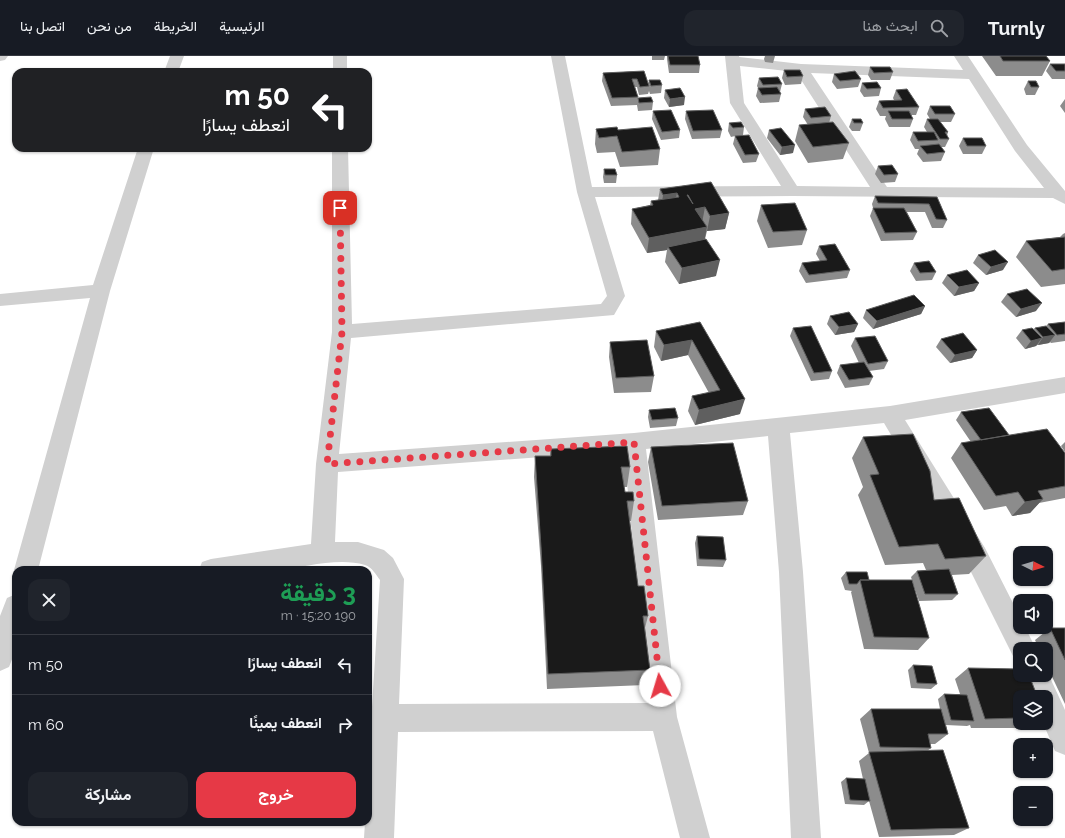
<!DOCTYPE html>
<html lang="ar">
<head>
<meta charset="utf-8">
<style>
  :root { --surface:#171b24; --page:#20242c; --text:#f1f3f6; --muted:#9ea1a6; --line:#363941; --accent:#e63946 }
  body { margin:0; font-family:Raleway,Vazirmatn,sans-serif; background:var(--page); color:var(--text); direction:rtl; height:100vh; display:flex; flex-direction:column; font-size:15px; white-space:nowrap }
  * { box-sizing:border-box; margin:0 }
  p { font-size:13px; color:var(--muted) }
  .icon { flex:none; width:22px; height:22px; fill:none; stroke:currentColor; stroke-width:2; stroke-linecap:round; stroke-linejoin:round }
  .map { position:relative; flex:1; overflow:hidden; direction:ltr }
  .drawer { position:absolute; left:12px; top:510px; width:360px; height:260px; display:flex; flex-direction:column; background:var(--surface); border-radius:12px; box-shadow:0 1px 3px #0004; direction:rtl }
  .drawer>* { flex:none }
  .guide { position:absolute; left:12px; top:12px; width:360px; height:84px; border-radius:12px; box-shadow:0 1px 3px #0004; direction:rtl; background:#202124; color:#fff; overflow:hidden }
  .needle { width:26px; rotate:95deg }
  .tools { position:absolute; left:1013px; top:490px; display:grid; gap:8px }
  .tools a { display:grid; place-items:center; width:40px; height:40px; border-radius:8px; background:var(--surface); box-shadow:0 1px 3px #0004; font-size:20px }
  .pin { position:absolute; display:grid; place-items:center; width:34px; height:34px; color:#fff; margin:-17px; border-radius:8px; box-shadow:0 2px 6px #0006 }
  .me { position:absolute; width:44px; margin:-22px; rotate:354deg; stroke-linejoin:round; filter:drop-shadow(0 0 3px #0008) }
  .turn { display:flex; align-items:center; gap:14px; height:84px; padding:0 16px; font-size:18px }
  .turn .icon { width:52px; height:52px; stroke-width:2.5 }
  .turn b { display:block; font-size:28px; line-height:34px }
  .round { display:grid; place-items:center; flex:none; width:42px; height:42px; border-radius:12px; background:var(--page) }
  .overview { display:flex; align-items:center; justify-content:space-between; height:68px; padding:0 16px }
  h1 { font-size:24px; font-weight:700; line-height:30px; color:#1e9e55 }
  .button { display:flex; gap:8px; margin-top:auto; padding:8px 16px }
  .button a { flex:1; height:46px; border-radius:12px; background:var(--accent); color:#fff; font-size:16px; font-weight:700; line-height:46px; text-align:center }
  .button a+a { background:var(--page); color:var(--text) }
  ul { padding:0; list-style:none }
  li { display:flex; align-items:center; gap:12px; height:60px; padding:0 16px; border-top:1px solid var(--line) }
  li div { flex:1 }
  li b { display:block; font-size:15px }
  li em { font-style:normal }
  header { display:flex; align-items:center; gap:24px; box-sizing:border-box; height:56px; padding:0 20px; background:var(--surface); border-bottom:1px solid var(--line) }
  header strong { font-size:19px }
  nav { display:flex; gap:22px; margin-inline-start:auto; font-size:14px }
  .search { width:280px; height:36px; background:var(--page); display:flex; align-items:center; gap:10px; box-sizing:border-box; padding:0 14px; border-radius:12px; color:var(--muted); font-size:15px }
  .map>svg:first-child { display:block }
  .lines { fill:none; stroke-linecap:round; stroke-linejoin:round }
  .minor { fill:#d0d0d0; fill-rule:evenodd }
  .wall { fill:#8c8c8c; fill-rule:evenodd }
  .shaded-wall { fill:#5f5f5f }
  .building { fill:#1a1a1a; stroke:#5f5f5f; fill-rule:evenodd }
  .route { stroke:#e63946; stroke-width:7; stroke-dasharray:0 12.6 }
</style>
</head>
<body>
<header>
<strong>Turnly</strong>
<div class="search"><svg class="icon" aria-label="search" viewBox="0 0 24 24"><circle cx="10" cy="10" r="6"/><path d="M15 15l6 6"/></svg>ابحث هنا</div>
<nav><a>الرئيسية</a><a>الخريطة</a><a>من نحن</a><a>اتصل بنا</a></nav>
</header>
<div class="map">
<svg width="1065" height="782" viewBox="0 0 1065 782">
  <rect width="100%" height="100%" fill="#fff"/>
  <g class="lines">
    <path class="minor" d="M0 0H8L5 4 0 5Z
      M170 0H184L178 16H164Z
      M333 0H347V16H333Z
      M551 0H565L592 131 781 130 730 47 725 0H739V1L801 8 963 14 954 0H968L1027 89 1065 135V148L1053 142 792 140 595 141 625 240 614 259 351 282 339 398 634 377 890 350 1065 321V337L905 364 985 492 1020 561V571H1025L1036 593H1020V604L1014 602 967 508 884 367 790 377 803 516 821 782H791L779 516 768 380 646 393 677 661 710 782H680L653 675 398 676 394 782H364L365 766H368V714L380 524C376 519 372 511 365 509 337 501 304 512 276 514 251 516 224 514 199 514L202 506 211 503 311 488 316 408 332 276V92H348L352 268 601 248 607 240 577 136ZM740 10 796 16 870 131 797 130 744 47ZM811 17 969 23 1015 95 1044 132 887 131ZM624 395 648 647 399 648 404 523 393 502 384 494 358 486H335L338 416Z
      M138 92H154L110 235 38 514H16V519L14 514 90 242 0 250V238L93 229Z
      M16 538V593L9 611 0 615V560L7 542Z
      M1046 613 1065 654V699L1055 695 1043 667H1046V641H1031L1022 619H1046Z"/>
  </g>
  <path class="wall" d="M652 0H665L664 4H652Z
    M667 0H698L700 9 699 17H669L667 3Z
    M765 0H775L773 7 765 6 764 3Z
    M982 0H1046L1050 5 1042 20H996Z
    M1050 8H1065V23H1052L1046 15Z
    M870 11 893 16 890 24H871L868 19Z
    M784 14 803 20 801 28 785 29 782 22Z
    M644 15 648 28 649 24 662 29 661 37 650 38 649 35 648 38 639 39 637 31H635L638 42 653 46 652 54 638 55 637 49 611 50 602 25 603 17Z
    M834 18 861 23 858 31 837 33 832 26Z
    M759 22 782 28 780 36 781 38 779 46 760 47 756 40 758 32 757 30Z
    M1028 25 1039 31 1035 39H1026L1024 33Z
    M862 27 881 32 879 40 864 41 860 35Z
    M665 34 684 49 669 51 664 42Z
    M896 34 919 51 916 59H911L913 63 910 71H889L885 63 886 60H880L876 53 879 45 894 44 893 42Z
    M1065 43V57L1060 50Z
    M930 50 955 58 951 66H940L948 76 947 80 949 83 945 91H941L945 96 941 105 923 106 917 98 919 93H915L910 84 913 76H927L924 71 927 63H930L927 58Z
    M805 53 831 60 829 67 849 87 843 103 808 107 795 85 799 69H808L803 61Z
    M653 55 680 74 679 82 661 84 652 63Z
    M686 55 722 74 720 82 692 83 685 63Z
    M852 63 863 67 860 75H852L849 71Z
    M729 67 744 71 743 79 759 98 756 106 743 107 733 88 735 80 731 81 728 75Z
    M596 73 618 74 660 93 658 109 620 111 615 96 597 97 595 88Z
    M769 74 793 97 780 99 767 82Z
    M963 82 986 90 982 98H963L959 90Z
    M878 110 898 118 895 126 881 127 875 118Z
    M604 113 617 119 616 127H604L603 121Z
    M711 126 729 157 725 173 707 175 705 183 716 220 679 228 665 206 667 194 647 197 631 168 632 153 650 149 651 145 658 144 660 133ZM687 139H688L691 144H690Z
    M875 140 937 141 947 164 943 172H932L925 156H907L917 176 913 184 881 185 870 160 873 152 872 148Z
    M761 149 807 174 802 189 768 192 757 165Z
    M1065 177V228L1041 231 1016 201 1026 185 1060 181 1063 178Z
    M819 190 850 214 847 222 806 227 799 215 802 207 820 205 816 198Z
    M978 199 1003 214 986 219 973 207Z
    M914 207 936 216 932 224 916 225 910 215Z
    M947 219 979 227 974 235 954 240 942 227Z
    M1007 238 1036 255 1016 261 1001 246Z
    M925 250 921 258 873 273 863 262 866 254Z
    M830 260 858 268 854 276 835 279 827 268Z
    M700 266 740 358 695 369 688 355 692 340 709 337 688 299 661 305 654 291 656 275Z
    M1065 266V285L1051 287 1050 286 1049 287 1038 289H1037L1036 290 1025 293 1016 282 1022 274 1033 273 1035 272 1046 270 1048 268Z
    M793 272 832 315 829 323 811 325 790 280Z
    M855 282 888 305 884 313 869 315 873 321 869 329 845 332 837 317 840 309 859 307 851 290Z
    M941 283 977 294 972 302 950 307 936 291Z
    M610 286 654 320 651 336 614 337 609 301Z
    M649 354 678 362 676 370 650 372 648 361Z
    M961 356 1009 379 1065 397V442L1039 447 1030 457 1012 460 1006 450 984 454 951 402 961 387 971 386 956 364Z
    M863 381 934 444 986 500 969 518 952 519 958 538 952 544 919 545 911 521 917 515 926 514 923 507 885 509 858 439 863 431 852 402Z
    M1065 386V396L1061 390Z
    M651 391 748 445 743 459 658 464 648 406Z
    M551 393 630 411 627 431H624L625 436 634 445 631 465H630L638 530 648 560 645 572 650 614 645 629 547 633 541 510 534 421 535 400H550Z
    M697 480 726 504 723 511 697 510 695 487Z
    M846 516 869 524 929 582 918 594 864 593 851 536 852 535 845 534 841 522Z
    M1050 572H1065V648L1046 608V593H1039L1035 584Z
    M913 609 937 628 931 633 911 632 908 614Z
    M968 612 1036 637 1030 641H1020V667H1024L1016 672H971L970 669 967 670 946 669 948 678 935 688H930L931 692 927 695 969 772 954 779 879 781 869 745 864 749 845 748 841 726 846 722 863 723 859 705 869 697 860 663 871 653H940L938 643 944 638H960L955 623Z"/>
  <path class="shaded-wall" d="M685 41 684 49 669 51 670 43Z
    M795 89 793 97 780 99 782 91Z
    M677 137 674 153 661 155 663 139Z
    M705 151 702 167 695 153Z
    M729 157 725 173 707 175 710 160Z
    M707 171 704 187 668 191 667 194 647 197 649 182Z
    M720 204 716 220 679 228 682 212Z
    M1008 206 1003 214 986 219 991 211Z
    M979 227 974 235 954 240 959 231Z
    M1042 247 1036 255 1016 261 1021 253Z
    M925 250 921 258 873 273 877 265Z
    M858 268 854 276 835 279 839 271Z
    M1055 279 1049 287 1038 289 1043 281Z
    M1042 282 1036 290 1025 293 1031 285Z
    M692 284 688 299 661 305 664 289Z
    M977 294 972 302 950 307 955 299Z
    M745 343 740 358 695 369 699 354Z
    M1043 443 1030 457 1012 460 1025 446Z"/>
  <path class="building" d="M668 0H698L700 9H670Z
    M1000 0H1046L1050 5H1003Z
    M1050 8H1065V15H1056Z
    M870 11H890L893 16 874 17Z
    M784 14H800L803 20 787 21Z
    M644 15 649 30 640 31 637 23H632L638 41 612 42 603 17Z
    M855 15 861 23 840 25 834 18Z
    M778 21 782 28 763 29 759 22Z
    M649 24H660L662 29 651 30Z
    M1028 25H1036L1039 31H1031Z
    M877 26 881 32 867 33 862 27Z
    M777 31 781 38 762 39 758 32Z
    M680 32 685 41 670 43 665 34Z
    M907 33 919 51 883 52 879 45 902 44 896 34Z
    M651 41 653 46 639 47 638 42Z
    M930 50H950L955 58H935Z
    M825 51 831 60 811 62 805 53Z
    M671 54 680 74 662 76 653 55Z
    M713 54 722 74 693 75 686 55Z
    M888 55H909L913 63H892Z
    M852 63H861L863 67H854Z
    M927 63H938L948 76H945L949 83H940Z
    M741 66 744 71 733 72 729 67Z
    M833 66 849 87 813 91 799 69Z
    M617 71 618 74 652 71 660 93 622 96 617 80 599 82 596 73Z
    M781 72 795 89 782 91 769 74Z
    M913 76H934L938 84 918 85Z
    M749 79 759 98 745 99 735 80Z
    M963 82H982L986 90H967Z
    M939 88 945 96 927 98 920 90Z
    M892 109 898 118 884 119 878 110Z
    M604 113H615L617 119H605Z
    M711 126 729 157 710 160 705 151 695 153 707 171 649 182 632 153 653 149 651 145 679 141 677 137 663 139 660 133ZM687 139H688L693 148Z
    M875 140 937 141 947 164 936 163 929 148 878 147Z
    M795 147 807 174 773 176 761 149Z
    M873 152H904L917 176 885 177Z
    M1065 181V213L1052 215 1026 185Z
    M706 183 720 204 682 212 668 191Z
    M835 188 850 214 809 219 802 207 827 204 819 190Z
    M995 194 1008 206 991 211 978 199Z
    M929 205 936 216 920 217 914 207Z
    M967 214 979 227 959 231 947 219Z
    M1027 233 1042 247 1021 253 1007 238Z
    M914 239 925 250 877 265 866 254Z
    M849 256 858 268 839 271 830 260Z
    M700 266 745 343 699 354 692 340 720 334 692 284 664 289 656 275Z
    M1065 266V278L1057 279 1048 268Z
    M811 270 832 315 814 317 793 272Z
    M1046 270 1055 279 1043 281 1035 272Z
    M1032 272 1042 282 1031 285 1022 274Z
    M963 277 977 294 955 299 941 283Z
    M875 280 888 305 868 308 855 282Z
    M647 284 654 320 616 322 610 286Z
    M864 306 873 321 849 324 840 309Z
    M675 352 678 362 652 364 649 354Z
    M989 352 1009 379 981 384 961 356Z
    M1047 373 1065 397V430L1038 435 1043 443 1025 446 1018 436 996 440 961 387Z
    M913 378 930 415 934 444 959 442 986 500 945 503 938 488 899 491 870 419 879 418 863 381Z
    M733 387 748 445 662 450 651 391Z
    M627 390 630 411H621L625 436H633L634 445H627L638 530H644L648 560H643L650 614 548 618 541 491 535 400H551V393Z
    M697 480 723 481 726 504 699 503Z
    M949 513 958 538H925L917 515Z
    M846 516H867L869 524H860L857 528H849Z
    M860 524H912L929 582 874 581Z
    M1050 572H1065V604Z
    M913 609 932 610 937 628 917 627Z
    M968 612 1020 613V619H1029L1036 637H1021L1022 641H1020V662L985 663Z
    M944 638 967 639 974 665 951 664Z
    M871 653H941L948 678H928L931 692 880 691Z
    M943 694 969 772 891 774 869 696Z
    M846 722 865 723 870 745 850 744Z"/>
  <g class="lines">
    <path class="route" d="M340 152 342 276 327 408 634 386 660 630"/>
  </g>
</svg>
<div class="tools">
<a><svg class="needle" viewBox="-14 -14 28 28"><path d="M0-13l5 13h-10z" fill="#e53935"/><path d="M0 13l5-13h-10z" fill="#9ea1a6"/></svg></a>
<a><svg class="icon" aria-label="sound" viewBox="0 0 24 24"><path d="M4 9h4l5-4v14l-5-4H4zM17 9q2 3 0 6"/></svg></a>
<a><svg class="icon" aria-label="search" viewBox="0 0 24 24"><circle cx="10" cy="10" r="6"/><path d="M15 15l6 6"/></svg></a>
<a><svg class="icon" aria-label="layers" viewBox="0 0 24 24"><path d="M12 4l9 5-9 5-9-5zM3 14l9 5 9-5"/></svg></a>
<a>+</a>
<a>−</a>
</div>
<div class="pin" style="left:340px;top:152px;background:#d93025"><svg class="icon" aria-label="arrive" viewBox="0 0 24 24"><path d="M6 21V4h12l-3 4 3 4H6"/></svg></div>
<svg class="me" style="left:660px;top:630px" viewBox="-20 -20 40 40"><circle r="19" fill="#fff"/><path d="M0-13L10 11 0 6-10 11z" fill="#e63946"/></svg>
<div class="guide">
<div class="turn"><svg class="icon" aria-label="left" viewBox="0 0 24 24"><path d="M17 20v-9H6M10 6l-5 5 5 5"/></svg><div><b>50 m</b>انعطف يسارًا</div></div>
</div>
<section class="drawer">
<div class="overview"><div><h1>3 دقيقة</h1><p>190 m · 15:20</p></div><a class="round"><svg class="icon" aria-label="close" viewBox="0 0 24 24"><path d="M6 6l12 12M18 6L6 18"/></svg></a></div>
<ul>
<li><svg class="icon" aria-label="left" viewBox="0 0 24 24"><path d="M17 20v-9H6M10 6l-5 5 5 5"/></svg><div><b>انعطف يسارًا</b></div><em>50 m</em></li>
<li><svg class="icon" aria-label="right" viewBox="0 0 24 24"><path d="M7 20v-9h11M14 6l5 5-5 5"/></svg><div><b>انعطف يمينًا</b></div><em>60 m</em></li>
</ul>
<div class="button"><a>خروج</a><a>مشاركة</a></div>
</section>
</div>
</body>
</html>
